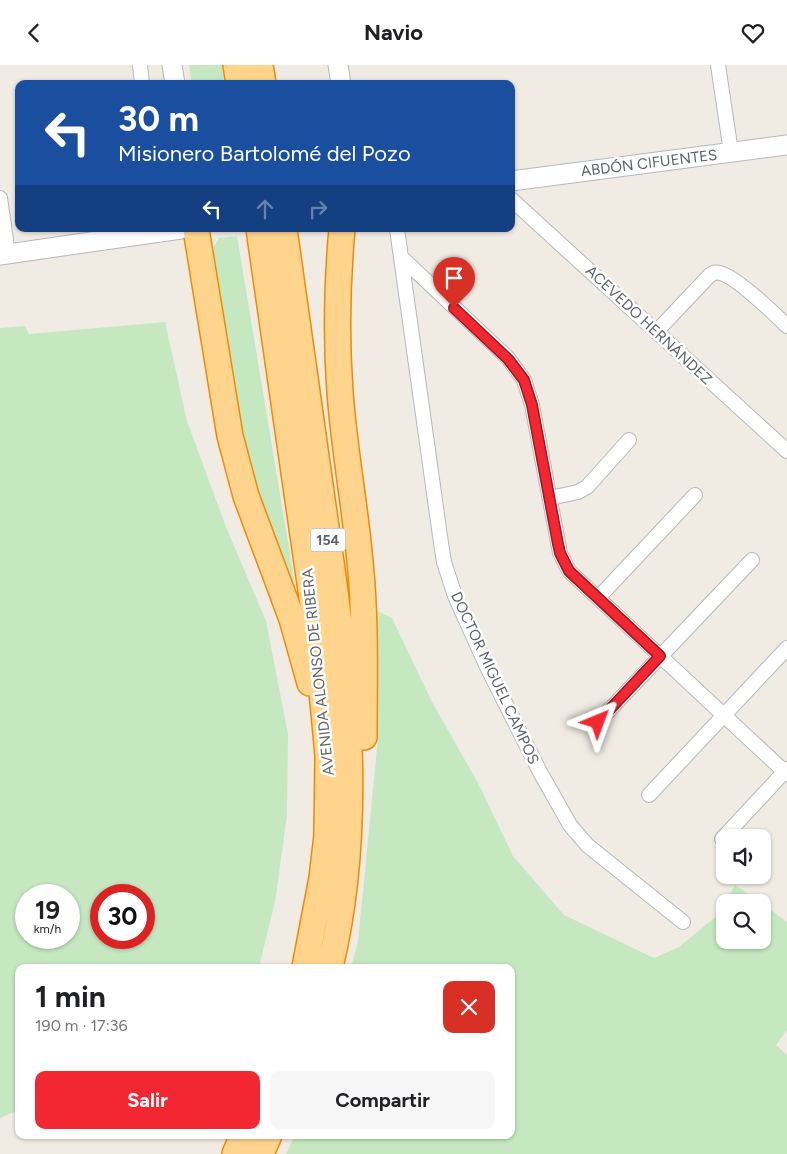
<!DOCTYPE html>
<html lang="es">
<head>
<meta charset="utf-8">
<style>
  :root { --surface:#fff; --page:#f6f6f6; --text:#202124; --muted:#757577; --accent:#f32731 }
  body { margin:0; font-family:Figtree,sans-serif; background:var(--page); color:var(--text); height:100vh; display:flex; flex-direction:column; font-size:19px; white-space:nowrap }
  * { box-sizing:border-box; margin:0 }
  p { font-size:16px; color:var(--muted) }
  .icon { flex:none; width:28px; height:28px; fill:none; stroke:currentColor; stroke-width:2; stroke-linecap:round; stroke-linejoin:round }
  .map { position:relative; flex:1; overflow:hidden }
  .side { position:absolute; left:15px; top:899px; width:500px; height:175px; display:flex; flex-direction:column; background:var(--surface); border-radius:10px; box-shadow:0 1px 4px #0004 }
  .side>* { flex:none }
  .banner { position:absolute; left:15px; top:15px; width:500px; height:152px; border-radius:10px; box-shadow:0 1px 4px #0004; background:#1a4fa0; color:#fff; overflow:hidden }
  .controls { position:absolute; left:716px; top:764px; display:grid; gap:10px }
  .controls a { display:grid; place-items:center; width:55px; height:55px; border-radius:10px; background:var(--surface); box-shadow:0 1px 4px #0004; font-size:25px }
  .speed { position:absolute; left:15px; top:819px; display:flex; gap:10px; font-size:25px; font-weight:700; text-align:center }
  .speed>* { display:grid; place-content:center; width:65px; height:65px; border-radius:50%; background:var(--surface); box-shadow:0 1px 4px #0004; line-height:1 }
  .speed small { font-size:12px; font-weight:400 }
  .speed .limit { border:8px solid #d22; background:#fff; color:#111 }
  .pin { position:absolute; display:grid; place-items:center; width:42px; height:42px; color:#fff; margin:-51px -21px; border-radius:50% 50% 50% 0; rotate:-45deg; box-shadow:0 0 5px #0007 }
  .pin .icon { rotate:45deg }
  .me { position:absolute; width:55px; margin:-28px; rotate:44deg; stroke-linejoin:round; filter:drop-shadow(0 0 4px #0008) }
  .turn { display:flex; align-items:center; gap:18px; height:105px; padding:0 20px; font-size:22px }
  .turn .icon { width:65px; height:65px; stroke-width:2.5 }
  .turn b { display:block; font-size:35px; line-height:42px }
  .lanes { display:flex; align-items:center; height:48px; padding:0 20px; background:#0003; justify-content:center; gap:25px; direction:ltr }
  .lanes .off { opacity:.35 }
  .round { display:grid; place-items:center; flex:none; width:52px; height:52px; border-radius:10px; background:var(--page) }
  .headline { display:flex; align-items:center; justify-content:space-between; height:85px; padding:0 20px }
  h1 { font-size:30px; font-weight:700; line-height:38px }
  .primary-button { display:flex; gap:10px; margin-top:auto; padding:10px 20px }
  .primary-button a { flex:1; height:58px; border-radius:10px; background:var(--accent); color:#fff; font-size:20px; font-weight:700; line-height:58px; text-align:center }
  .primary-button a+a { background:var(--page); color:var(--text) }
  header { display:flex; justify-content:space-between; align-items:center; height:65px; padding:0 20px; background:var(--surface); font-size:22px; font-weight:700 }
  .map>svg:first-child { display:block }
  .green { fill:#c5e8c0; fill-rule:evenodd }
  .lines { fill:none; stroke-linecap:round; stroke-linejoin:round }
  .street-casing { stroke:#b5b8bc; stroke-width:16 }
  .secondary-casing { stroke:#b3b9bd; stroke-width:21 }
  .highway-casing { stroke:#f48900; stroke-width:28 }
  .street { stroke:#fff; stroke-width:14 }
  .secondary { stroke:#fff; stroke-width:19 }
  .highway { stroke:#ffd48c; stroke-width:25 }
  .route-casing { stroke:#9e1920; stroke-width:12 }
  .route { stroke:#f32731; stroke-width:9 }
  .labels { text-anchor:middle; stroke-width:5; stroke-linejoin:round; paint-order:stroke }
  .shield { fill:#fff; stroke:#8d9194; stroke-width:1 }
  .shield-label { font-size:14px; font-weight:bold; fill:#5c6266 }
  .street-label { font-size:15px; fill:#5c6266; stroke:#fff }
</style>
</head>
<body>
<header><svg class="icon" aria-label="back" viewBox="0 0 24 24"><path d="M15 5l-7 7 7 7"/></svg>Navio<svg class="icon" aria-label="heart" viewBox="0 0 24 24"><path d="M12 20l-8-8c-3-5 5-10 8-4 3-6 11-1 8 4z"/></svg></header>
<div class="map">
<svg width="787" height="1089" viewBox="0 0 787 1089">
  <rect width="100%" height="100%" fill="#f0ece4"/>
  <path class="green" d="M189 0H222L224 19H192Z
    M237 171 297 531 250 424 211 186 219 173Z
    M165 257 187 356 226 462 266 556 288 669 287 751 275 837 259 902H19V1045L0 1053V263L25 261 29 269ZM26 830H69V872H26ZM101 830H144V872H101Z
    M377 546 392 553 432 637 478 718 513 791 564 850 654 893 679 882 719 849 735 820 760 837 725 838V875H762L763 839 787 857V965L776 980 787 990V1089H286L295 1070H511V902H351L358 877 378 673Z"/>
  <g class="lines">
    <defs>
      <path id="street" d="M140 0 142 19
        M718 0 731 87
        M0 133 8 189
        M511 134 787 386
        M397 164 441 478 444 497 455 531 488 604 540 707 570 760 587 780 683 857
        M401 192 508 293 524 315 532 340 560 488 569 506 787 709
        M656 267 709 211C712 208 716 207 720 208 735 211 775 249 787 261
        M550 433 578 427 587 422 629 375
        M598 533 695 430
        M598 657 752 495
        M649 730 787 583
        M722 774 787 704"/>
      <path id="secondary" d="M172 0 175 19
        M338 0 341 19
        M511 116 787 80
        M0 190 181 164"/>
      <path id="highway" d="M236 0 239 19
        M260 0 263 19
        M196 164 230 371 246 431 292 554 310 618
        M259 164 315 553 328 690 327 770 322 813 305 902
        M284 164C297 259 311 353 324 448 346 599 366 752 330 902
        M342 164C337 218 336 273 340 327 344 384 355 440 360 497 366 555 364 613 364 672
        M235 1089 243 1070
        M261 1089 269 1070"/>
    </defs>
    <use href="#street" class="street-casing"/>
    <use href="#secondary" class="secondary-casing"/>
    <use href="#highway" class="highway-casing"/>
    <use href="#street" class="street"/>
    <use href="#secondary" class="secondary"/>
    <use href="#highway" class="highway"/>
  </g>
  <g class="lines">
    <defs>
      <path id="route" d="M454 243 508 294 524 315 532 340 558 479 560 488 569 506 660 591 598 657"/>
    </defs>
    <use href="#route" class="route-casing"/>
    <use href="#route" class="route"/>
  </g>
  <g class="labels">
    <rect class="shield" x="310.5" y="463.5" width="35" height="23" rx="4"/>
    <g class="shield-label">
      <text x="328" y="480">154</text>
    </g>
    <g class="street-label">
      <text transform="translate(649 98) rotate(-7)" y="5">ABDÓN CIFUENTES</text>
      <text transform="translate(649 260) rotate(43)" y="5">ACEVEDO HERNÁNDEZ</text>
      <text transform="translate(318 607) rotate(-96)" y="5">AVENIDA ALONSO DE RIBERA</text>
      <text transform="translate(495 613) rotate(65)" y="5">DOCTOR MIGUEL CAMPOS</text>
    </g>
  </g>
</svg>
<div class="controls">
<a><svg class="icon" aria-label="sound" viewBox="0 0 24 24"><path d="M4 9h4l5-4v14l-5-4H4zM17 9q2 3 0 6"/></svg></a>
<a><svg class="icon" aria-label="search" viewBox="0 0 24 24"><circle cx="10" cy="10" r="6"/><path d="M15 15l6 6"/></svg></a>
</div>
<div class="speed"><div>19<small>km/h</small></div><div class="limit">30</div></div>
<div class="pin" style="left:454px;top:243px;background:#d93025"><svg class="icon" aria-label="arrive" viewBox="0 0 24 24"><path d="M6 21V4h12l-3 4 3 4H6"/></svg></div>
<svg class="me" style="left:598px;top:657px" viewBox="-20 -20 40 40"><path d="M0-17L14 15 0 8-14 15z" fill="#f32731" stroke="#fff" stroke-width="4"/></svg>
<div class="banner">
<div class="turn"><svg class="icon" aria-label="left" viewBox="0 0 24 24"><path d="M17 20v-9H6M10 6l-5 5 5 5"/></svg><div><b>30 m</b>Misionero Bartolomé del Pozo</div></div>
<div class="lanes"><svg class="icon" aria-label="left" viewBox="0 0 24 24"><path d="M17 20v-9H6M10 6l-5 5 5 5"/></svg><svg class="icon off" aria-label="ahead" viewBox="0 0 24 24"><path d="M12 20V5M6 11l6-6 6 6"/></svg><svg class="icon off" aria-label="right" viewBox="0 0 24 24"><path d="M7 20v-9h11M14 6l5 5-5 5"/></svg></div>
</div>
<section class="side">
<div class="headline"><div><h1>1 min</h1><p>190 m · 17:36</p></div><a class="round" style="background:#d93025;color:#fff"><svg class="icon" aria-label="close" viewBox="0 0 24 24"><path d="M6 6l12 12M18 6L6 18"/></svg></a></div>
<div class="primary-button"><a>Salir</a><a>Compartir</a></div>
</section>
</div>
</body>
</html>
